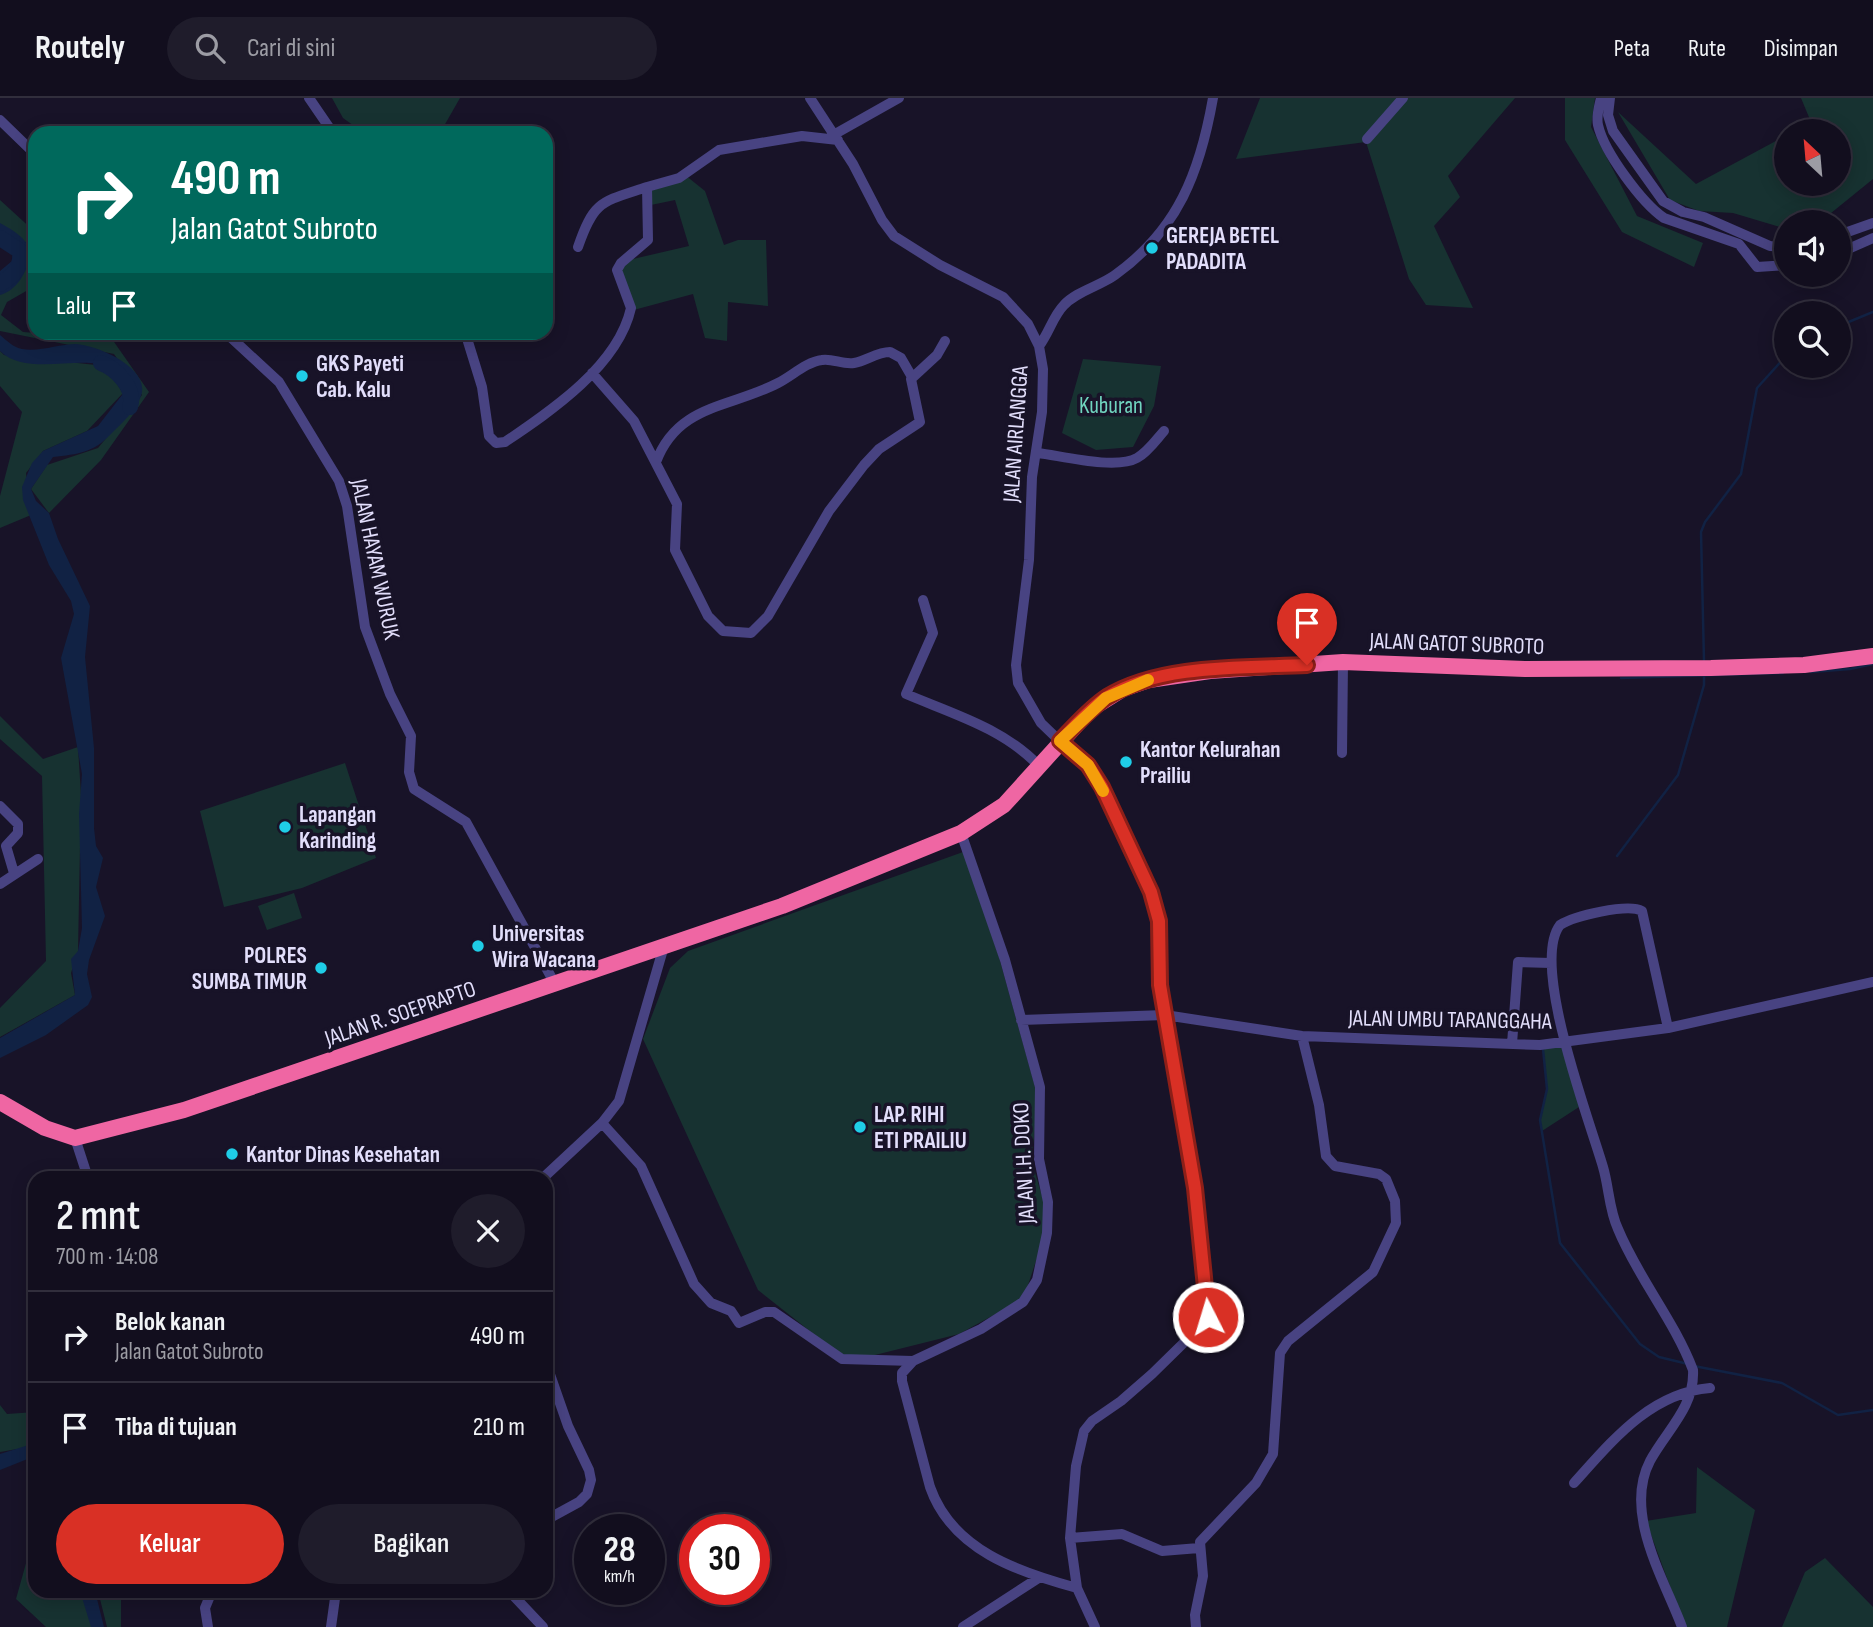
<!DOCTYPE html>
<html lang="id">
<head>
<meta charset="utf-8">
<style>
  :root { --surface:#120e1e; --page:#1f1c2b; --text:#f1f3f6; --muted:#9c9ca4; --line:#312e3c; --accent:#d93025 }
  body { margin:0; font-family:"Sofia Sans Condensed",sans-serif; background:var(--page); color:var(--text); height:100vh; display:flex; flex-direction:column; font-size:26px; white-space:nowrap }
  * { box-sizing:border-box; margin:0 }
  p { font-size:23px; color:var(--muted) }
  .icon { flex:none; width:38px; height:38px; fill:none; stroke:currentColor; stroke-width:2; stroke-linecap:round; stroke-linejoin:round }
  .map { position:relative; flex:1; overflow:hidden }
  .panel { position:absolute; left:28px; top:1073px; width:525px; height:427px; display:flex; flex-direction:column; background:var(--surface); border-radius:21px; box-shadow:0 4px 18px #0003,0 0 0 2px var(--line) }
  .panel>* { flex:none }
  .banner { position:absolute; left:28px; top:28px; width:525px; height:214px; border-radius:21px; box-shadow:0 4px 18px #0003,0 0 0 2px var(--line); background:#00695c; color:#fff; overflow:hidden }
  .needle { width:46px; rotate:334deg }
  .fabs { position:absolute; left:1774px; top:21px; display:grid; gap:14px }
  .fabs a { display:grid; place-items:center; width:77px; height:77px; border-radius:50%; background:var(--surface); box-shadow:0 4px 18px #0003,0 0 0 2px var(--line); font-size:35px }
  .speed { position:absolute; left:574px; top:1416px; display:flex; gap:14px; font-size:35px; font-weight:700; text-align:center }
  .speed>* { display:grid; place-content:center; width:91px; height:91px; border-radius:50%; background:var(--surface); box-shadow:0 4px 18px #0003,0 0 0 2px var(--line); line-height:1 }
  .speed small { font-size:18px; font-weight:400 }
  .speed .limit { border:10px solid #d22; background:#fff; color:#111 }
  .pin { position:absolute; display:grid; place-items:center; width:60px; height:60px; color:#fff; margin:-72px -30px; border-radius:50% 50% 50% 0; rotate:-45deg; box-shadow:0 0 7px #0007 }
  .pin .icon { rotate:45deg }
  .me { position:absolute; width:77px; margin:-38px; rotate:355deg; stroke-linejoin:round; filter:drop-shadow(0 0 5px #0008) }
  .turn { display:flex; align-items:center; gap:24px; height:147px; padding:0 28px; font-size:32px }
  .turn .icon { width:91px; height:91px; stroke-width:2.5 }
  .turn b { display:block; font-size:49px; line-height:60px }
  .then { display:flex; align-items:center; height:66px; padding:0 28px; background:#0003; gap:14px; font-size:26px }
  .round { display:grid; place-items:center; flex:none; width:74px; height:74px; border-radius:37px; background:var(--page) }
  .head { display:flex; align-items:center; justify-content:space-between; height:119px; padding:0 28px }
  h1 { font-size:42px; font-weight:600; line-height:52px }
  .button { display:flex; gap:14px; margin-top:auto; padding:14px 28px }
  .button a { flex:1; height:80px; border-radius:42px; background:var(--accent); color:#fff; font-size:28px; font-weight:600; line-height:80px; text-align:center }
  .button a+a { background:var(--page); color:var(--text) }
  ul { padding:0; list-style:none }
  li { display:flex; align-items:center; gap:21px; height:91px; padding:0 28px; border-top:2px solid var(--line) }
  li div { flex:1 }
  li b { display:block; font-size:26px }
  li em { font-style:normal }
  header { display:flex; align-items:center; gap:42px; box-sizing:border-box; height:98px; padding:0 35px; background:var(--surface); border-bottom:2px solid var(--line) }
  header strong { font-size:33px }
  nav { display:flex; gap:38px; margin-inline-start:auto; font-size:24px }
  .search { width:490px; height:63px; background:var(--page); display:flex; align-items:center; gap:18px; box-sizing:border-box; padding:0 24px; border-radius:38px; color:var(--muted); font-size:26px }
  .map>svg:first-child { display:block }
  .green { fill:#173231 }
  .water { fill:#124 }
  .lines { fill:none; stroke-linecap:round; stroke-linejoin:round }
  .stream { stroke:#124; stroke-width:2.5 }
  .river { stroke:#124; stroke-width:16 }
  .minor { stroke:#484382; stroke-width:10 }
  .highway { stroke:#ef66a3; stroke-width:16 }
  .route-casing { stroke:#8d1f18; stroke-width:18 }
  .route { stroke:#d93025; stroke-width:12 }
  .slow { stroke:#f59e0b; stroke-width:12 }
  .poi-dot { fill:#1fcde7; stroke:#181328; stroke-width:2.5 }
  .labels { text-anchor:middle; stroke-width:7; stroke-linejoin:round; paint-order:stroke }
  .poi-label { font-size:23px; font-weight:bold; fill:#e2defb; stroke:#181328; text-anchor:start }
  .park-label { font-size:23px; fill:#70d5bf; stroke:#181328 }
  .street-label { font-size:23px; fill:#e2defb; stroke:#181328 }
</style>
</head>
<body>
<header>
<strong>Routely</strong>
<div class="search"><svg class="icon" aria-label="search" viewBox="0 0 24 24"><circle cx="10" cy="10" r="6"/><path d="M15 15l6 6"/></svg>Cari di sini</div>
<nav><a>Peta</a><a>Rute</a><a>Disimpan</a></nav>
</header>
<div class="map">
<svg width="1873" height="1529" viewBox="0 0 1873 1529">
  <rect width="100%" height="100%" fill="#181328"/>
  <path class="green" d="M332 0H460L440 35H364L343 20Z
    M1260 0H1515L1448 78 1460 99 1434 128 1473 210 1426 207 1409 181 1366 44 1236 61Z
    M1565 0H1595L1591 29 1637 118 1703 145 1694 169 1622 134 1565 42Z
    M1801 0H1873V81L1820 124H1787V131L1733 115 1699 113 1670 102 1618 14 1696 86 1787 37V86H1839V33H1794L1811 24Z
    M685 77 705 93 724 147 738 142H766L768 208 728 204 727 243 705 240 693 196 630 213 620 164 689 148 675 102 651 107 652 92Z
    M0 102 35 134V188L7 204 1 217 23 234 112 241 149 294 101 362 49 415 31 391 47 367 98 350 142 297 114 256 0 233V194L28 146 0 128Z
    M0 253 4 257 105 268 123 295 87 333 43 353 26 375 31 417 0 430V398L22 314 0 288Z
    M1083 261 1161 268 1154 308 1133 349 1096 352 1062 335Z
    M0 618 43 661 78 649 81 697 78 853 71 875 75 897 0 939V910L46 863 42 678 0 641Z
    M345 665 376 760 302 790 224 809 200 713Z
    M963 754 999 859 1039 1003 1031 1061 1047 1115 1039 1154 1025 1196 1014 1206 959 1236 859 1261 839 1256 758 1192 643 941 670 870 688 853Z
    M294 795 302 820 267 832 258 808Z
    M1564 944 1579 1009 1542 1033 1540 1022 1547 990 1543 947Z
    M0 1307 7 1316 35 1314V1348L0 1354Z
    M1697 1369 1755 1412 1727 1529H1685L1646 1423 1696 1415Z
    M35 1433V1493H82L92 1529H46L16 1501Z
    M1825 1460 1873 1509V1529H1782L1805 1474Z
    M98 1493H121V1529H107Z"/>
  <path class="water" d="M0 125C13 132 26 140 31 153 28 171 19 192 0 197V173L18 158 16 149 0 140Z
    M0 237C6 242 14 250 22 251 40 254 59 246 76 246 97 247 151 270 141 298 136 313 122 325 111 336 93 355 78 356 53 359L31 391 36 403 49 415 58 441 90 508 85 559 94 650V730L96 748 103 760 96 789 105 818 89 862 87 876 92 899 88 907 46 937 0 960V940L75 897 71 861 78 853 82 830 79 716 82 676 61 560 74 516 71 503 49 467 23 402 22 389 32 365 43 353 98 328 129 288C109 241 34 286 0 253Z
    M35 1345V1358L0 1372V1356Z
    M80 1493H95L104 1529H91Z"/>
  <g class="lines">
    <path class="stream" d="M1839 228 1873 214
      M1704 563 1701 434 1705 424 1741 376 1757 290 1787 257
      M1811 574 1850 571 1873 566
      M1621 580 1783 575
      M1617 758 1678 677 1704 587V577
      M1543 951 1547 991 1540 1022 1560 1145 1640 1246 1659 1259 1688 1266
      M1694 1268 1782 1285 1838 1317 1873 1312"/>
    <path class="river" d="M0 140 20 153C22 170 13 178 0 186
      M101 265C117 271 136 291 130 309"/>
    <path class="minor" d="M309 0 333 35
      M810 0 853 66 882 122 894 138 940 167 1003 199 1028 226 1039 248
      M1601 0C1599 9 1596 18 1598 27 1604 54 1642 105 1664 120L1739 146 1757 169 1787 167
      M1610 0 1608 17 1613 33 1663 103 1683 114 1704 119 1770 148 1787 149
      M0 22 35 56
      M835 36 899 0
      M1367 41 1403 0
      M1839 137 1873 125
      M578 149C594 102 602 104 647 89
      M1839 155 1873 140
      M225 234 279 284 339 383 347 408 365 529 390 596 411 638 409 674 414 691 466 724 555 886
      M465 234 482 289 489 338 496 345 505 344C551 313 618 268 631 210L617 172 621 165 648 142 647 89 679 80 719 52 802 38 838 42
      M592 275 634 323 677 406 675 452 708 518 723 533 751 535 768 518 829 413 864 367 879 351 920 324 911 281 937 257 945 243
      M1038 355C1062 358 1116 372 1137 360 1148 354 1156 342 1164 333
      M656 364C678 306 730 310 778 285 792 278 806 264 822 262 832 260 843 267 854 265 866 263 877 254 890 254L901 260 912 279
      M923 502 933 535 906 596C953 616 1003 630 1039 668
      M1342 655 1343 564
      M0 708 18 726V735L6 748 14 775
      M961 735 1005 862 1040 989 1039 1061 1048 1104 1047 1135 1037 1182 1023 1204 981 1231 913 1263 902 1275V1283L930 1389C952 1452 1018 1474 1077 1490
      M0 786 38 761
      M1021 922 1165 917 1302 938 1540 947 1668 930 1873 884
      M1668 930 1642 813C1628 805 1574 818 1560 827 1530 866 1589 1021 1603 1069 1609 1089 1609 1112 1618 1131 1638 1180 1674 1222 1693 1272 1695 1309 1666 1333 1650 1363 1623 1415 1664 1481 1682 1529
      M1512 946 1518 864 1551 865
      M602 1025 641 1068 694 1186 711 1205 731 1213 739 1225 765 1214H774L842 1261 913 1263
      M75 1040 88 1080
      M543 1080 602 1025 619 1003 664 848
      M546 1265 568 1328 589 1372 591 1382 587 1396 579 1404 546 1422
      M1574 1385C1612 1343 1650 1295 1710 1290
      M1070 1440 1122 1436 1162 1453 1199 1450
      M509 1493 543 1529
      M208 1529 205 1510 212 1493
      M331 1529 336 1493
      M963 1529 1040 1479
      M1095 1529 1077 1490 1070 1440 1076 1368 1084 1333 1092 1323 1121 1303 1152 1276 1203 1226 1209 1213 1195 1090 1160 887 1159 823 1151 794 1093 675 1041 625 1018 585 1016 567 1029 462 1032 379 1042 314 1043 271 1039 248C1049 235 1053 218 1064 207 1077 193 1100 188 1115 177 1178 132 1200 74 1213 0
      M1196 1529 1195 1517 1203 1478 1200 1444 1256 1385 1273 1356 1280 1255 1288 1243 1373 1174 1396 1125 1395 1103 1386 1081 1379 1076 1335 1068 1326 1058 1319 1007 1302 938"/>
    <path class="highway" d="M0 1004 45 1030 75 1040 184 1012 782 808 961 735 1004 707 1091 611 1123 591 1149 582 1210 573 1343 564 1525 571 1711 570 1804 567 1873 558"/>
  </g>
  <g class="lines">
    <defs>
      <path id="route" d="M1208 1219 1195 1090 1160 887 1159 823 1151 794 1102 689 1088 667 1060 643C1075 628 1089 611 1107 599 1160 566 1245 570 1307 567"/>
    </defs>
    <use href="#route" class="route-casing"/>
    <use href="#route" class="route"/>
    <path class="slow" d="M1103 693 1088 667 1060 643 1106 600 1148 582"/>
  </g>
  <g class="poi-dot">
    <circle cx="1152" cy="150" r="7"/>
    <circle cx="302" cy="278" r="7"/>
    <circle cx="1126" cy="664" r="7"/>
    <circle cx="285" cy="729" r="7"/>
    <circle cx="478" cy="848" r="7"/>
    <circle cx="321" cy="870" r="7"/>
    <circle cx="860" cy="1029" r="7"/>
    <circle cx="232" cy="1056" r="7"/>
  </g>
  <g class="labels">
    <g class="poi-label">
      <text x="1166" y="145">GEREJA BETEL<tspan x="1166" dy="26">PADADITA</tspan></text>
      <text x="316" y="273">GKS Payeti<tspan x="316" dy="26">Cab. Kalu</tspan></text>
      <text x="1140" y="659">Kantor Kelurahan<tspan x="1140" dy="26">Prailiu</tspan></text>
      <text x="299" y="724">Lapangan<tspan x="299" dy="26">Karinding</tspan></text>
      <text x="492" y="843">Universitas<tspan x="492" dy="26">Wira Wacana</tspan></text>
      <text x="307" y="865" text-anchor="end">POLRES<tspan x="307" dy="26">SUMBA TIMUR</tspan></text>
      <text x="874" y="1024">LAP. RIHI<tspan x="874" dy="26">ETI PRAILIU</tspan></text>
      <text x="246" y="1064">Kantor Dinas Kesehatan</text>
    </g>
    <g class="park-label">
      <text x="1111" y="315">Kuburan</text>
    </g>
    <g class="street-label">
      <text transform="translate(1015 336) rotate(-86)" y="8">JALAN AIRLANGGA</text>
      <text transform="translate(376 461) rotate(78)" y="8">JALAN HAYAM WURUK</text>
      <text transform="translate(1457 545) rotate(2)" y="8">JALAN GATOT SUBROTO</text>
      <text transform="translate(400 915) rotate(-19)" y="8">JALAN R. SOEPRAPTO</text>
      <text transform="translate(1450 921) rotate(1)" y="8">JALAN UMBU TARANGGAHA</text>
      <text transform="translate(1023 1065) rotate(-93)" y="8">JALAN I.H. DOKO</text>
    </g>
  </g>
</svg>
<div class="fabs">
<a><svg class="needle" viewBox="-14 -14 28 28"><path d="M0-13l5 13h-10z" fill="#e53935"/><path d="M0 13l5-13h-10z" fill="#9c9ca4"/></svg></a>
<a><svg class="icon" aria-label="sound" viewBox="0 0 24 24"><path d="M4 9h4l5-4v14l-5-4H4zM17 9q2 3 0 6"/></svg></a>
<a><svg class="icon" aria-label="search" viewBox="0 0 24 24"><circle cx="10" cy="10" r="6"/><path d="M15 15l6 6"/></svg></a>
</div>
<div class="speed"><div>28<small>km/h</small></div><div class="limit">30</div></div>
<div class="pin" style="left:1307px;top:567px;background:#d93025"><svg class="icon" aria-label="arrive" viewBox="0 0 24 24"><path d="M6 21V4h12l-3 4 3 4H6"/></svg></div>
<svg class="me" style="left:1208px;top:1219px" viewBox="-20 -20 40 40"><circle r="17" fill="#d93025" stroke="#fff" stroke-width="3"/><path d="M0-11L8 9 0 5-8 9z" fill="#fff"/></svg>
<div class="banner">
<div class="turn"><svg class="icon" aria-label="right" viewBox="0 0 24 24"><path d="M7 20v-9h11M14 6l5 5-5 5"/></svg><div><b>490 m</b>Jalan Gatot Subroto</div></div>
<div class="then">Lalu<svg class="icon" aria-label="arrive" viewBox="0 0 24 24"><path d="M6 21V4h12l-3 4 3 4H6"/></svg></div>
</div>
<section class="panel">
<div class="head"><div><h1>2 mnt</h1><p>700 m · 14:08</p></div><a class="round"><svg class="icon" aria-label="close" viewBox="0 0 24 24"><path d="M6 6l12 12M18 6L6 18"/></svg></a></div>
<ul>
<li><svg class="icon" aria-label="right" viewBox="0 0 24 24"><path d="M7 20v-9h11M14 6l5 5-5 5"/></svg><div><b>Belok kanan</b><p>Jalan Gatot Subroto</p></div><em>490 m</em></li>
<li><svg class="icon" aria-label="arrive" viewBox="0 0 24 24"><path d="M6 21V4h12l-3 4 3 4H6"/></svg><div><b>Tiba di tujuan</b></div><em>210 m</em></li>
</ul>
<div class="button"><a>Keluar</a><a>Bagikan</a></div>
</section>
</div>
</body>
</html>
